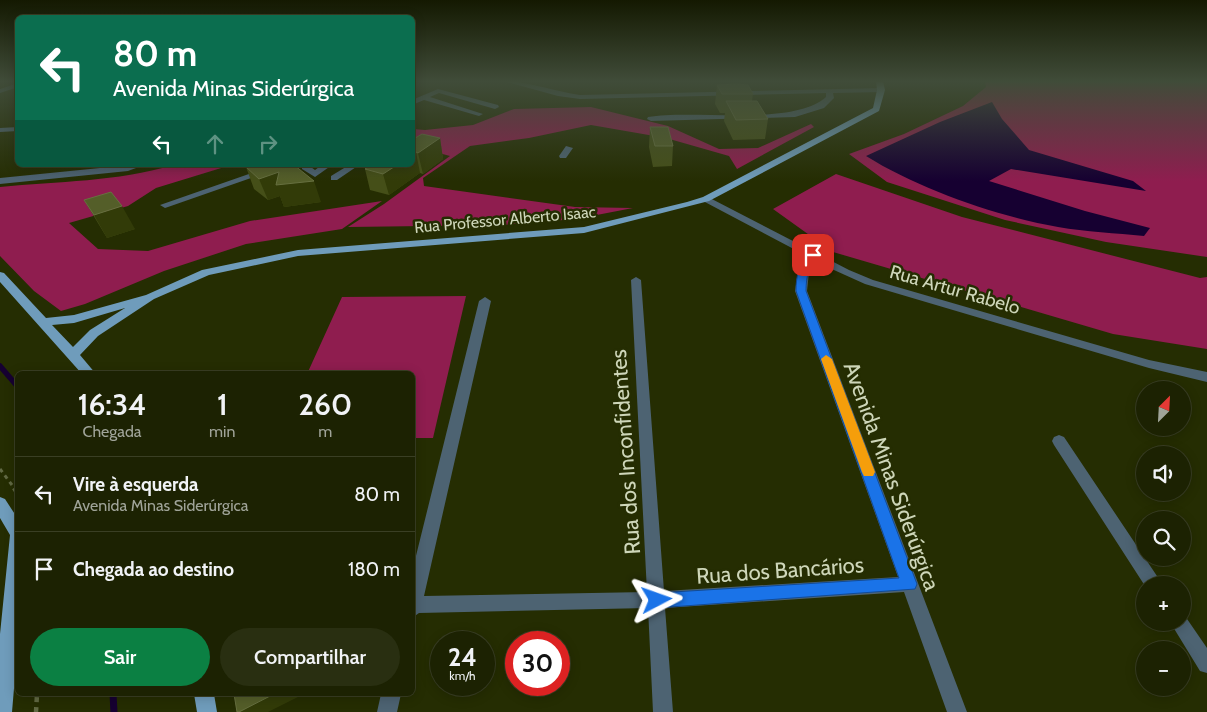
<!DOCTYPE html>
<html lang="pt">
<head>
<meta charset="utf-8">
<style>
  :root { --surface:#1c2202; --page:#292f11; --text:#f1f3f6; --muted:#a0a499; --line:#3a3f24; --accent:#0b8043 }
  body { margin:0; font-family:Cabin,sans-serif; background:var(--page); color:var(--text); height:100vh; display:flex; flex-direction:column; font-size:19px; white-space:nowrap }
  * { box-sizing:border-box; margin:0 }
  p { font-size:16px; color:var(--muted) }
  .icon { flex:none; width:28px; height:28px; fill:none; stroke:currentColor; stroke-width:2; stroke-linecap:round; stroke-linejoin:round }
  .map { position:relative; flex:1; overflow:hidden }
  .drawer { position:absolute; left:15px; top:371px; width:400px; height:325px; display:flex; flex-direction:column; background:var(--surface); border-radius:8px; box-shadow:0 2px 12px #0003,0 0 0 1px var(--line) }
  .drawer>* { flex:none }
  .hud { position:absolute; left:15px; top:15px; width:400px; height:152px; border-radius:8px; box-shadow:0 2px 12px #0003,0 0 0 1px var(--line); background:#0b6e4f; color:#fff; overflow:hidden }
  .needle { width:32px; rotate:24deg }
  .tools { position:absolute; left:1136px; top:381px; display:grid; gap:10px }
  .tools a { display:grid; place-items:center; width:55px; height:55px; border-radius:50%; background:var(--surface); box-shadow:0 2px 12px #0003,0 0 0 1px var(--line); font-size:25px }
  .speed { position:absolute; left:430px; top:631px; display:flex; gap:10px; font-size:25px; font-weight:700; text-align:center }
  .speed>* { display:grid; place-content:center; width:65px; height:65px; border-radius:50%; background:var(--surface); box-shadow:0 2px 12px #0003,0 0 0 1px var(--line); line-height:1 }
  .speed small { font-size:12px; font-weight:400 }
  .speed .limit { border:8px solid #d22; background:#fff; color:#111 }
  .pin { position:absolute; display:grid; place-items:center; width:42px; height:42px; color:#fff; margin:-21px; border-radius:10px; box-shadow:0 2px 8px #0006 }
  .me { position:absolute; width:55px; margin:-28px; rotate:86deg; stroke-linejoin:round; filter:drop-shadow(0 0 4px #0008) }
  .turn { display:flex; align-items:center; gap:18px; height:105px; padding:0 15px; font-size:22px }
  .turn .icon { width:65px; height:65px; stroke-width:2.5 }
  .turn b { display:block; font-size:35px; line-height:42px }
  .lanes { display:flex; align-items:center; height:48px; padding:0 15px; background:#0003; justify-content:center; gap:25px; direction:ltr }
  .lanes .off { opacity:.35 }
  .eta { display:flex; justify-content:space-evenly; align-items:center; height:85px; text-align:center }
  .eta b { font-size:30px; font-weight:600; line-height:35px }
  .cta { display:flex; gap:10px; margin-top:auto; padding:10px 15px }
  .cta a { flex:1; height:58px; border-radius:30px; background:var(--accent); color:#fff; font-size:20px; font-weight:600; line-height:58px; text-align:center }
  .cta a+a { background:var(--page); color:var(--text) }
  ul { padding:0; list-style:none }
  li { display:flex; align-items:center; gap:15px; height:75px; padding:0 15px; border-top:1px solid var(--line) }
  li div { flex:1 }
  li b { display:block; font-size:19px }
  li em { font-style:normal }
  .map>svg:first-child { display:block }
  .green { fill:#8f1d4f }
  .water { fill:#160031 }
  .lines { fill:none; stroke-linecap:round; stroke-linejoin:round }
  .stream-far1 { stroke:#160031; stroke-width:5.5 }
  .stream { stroke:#160031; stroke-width:7 }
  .path-far1 { stroke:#616943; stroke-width:3; stroke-dasharray:4 4; stroke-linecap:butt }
  .path { stroke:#616943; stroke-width:4.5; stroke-dasharray:5 5; stroke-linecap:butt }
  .minor { fill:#4d6372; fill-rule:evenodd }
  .major { fill:#6f9cbb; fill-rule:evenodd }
  .wall { fill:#454f18 }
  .shaded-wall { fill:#323b08 }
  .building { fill:#545e29; stroke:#677040 }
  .route { fill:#1a73e8; stroke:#114b97 }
  .slow { fill:#f59e0b }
  .labels { text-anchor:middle; stroke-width:5; stroke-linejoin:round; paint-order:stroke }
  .far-street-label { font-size:16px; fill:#ced6b9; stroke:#252d02 }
  .street-label { font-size:19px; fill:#ced6b9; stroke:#252d02 }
  .near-street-label { font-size:22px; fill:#ced6b9; stroke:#252d02 }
</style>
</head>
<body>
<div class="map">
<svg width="1207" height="712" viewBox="0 0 1207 712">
  <rect width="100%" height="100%" fill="#252d02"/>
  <path class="green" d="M985 81H1207V257L1106 242 1005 220 887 182 849 154 904 134 963 106 986 87Z
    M591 107 668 126 719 149 758 148 811 124 814 127 737 169 729 156 666 138 591 125 529 138 470 146 423 178 424 186 575 207 633 208 576 219 503 225 348 227 384 204 450 156 413 146V129L425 130 473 125 514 109Z
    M173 165H231L156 188 128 206 69 223 98 249 148 251 250 221 382 201 342 229 246 244 164 271 85 304 61 311 34 291 0 256V187C58 181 117 182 173 165Z
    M836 174 962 217 1200 278 1207 277V349L1113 334 833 252 773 209Z
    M466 296 433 438H413L412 374H307L342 297Z"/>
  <path class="water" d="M992 102 1002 119 1029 150 1133 181 1146 191 1011 169 989 181 1085 211 1150 228 1144 236C1116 233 1086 232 1058 227 996 216 919 189 866 156L940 122Z"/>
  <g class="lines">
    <path class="stream-far1" d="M0 366 18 387"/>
    <path class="stream" d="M113 694 114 712"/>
    <path class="path-far1" d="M0 469 15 489"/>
    <path class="path" d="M14 488 18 494
      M36 712 37 694"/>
    <path class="minor" d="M503 81C528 81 554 91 580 95L881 88 885 90 881 92 833 93 834 98 824 108 795 117 651 121 647 119 648 117C694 109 792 127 826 97V93L580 99 558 96Z
      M18 83V87L0 93V89Z
      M438 89 498 105 499 107 495 109 439 93 430 97 483 114 479 116 424 100 412 105V100Z
      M18 127V131L0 132V128Z
      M566 146 573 148 566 158H560L559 156Z
      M130 165H144L128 171 0 184V178Z
      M275 165H288L168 207 165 208 160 205Z
      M302 165H308L315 170 322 165H332L315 177 302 169Z
      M349 165H359L337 180H331V176Z
      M706 196 849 270 873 280 1149 360 1207 372V382L1149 368 865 284 814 261 809 272 807 291 967 712H947L904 592 665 608 673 712H653L648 608 419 613 412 618V572L479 301 485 297 491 301 424 596 647 592 631 280 636 277 641 280 664 591 898 577 795 291 798 272 807 256 703 201 701 199Z
      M1059 435 1064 437 1163 585 1145 586 1054 445 1052 441 1054 437Z
      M1182 615 1185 616 1207 648V673L1200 671 1170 622H1182Z
      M381 694H401L397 712H377Z"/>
    <path class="major" d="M876 81H883L885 90 879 111 709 201 584 233 298 256 209 275 154 299 98 336 80 355 96 374H82L0 282V272L4 273 46 318 74 315 146 295 202 270 298 250 584 227 687 202 703 197 873 108 877 90ZM125 308 90 330 73 347 52 325 74 323Z
      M0 497 5 499 18 519V641L12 712H0V634L10 535 0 518Z
      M194 694H214L217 712H197Z"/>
  </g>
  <path class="wall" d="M717 85 753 94 752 101 768 119 765 139 733 140 724 121 725 113H720L715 104Z
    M650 127 673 146 672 166 653 167 649 147Z
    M440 138 443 159 423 174 420 173 389 195 370 190 365 169 412 140Z
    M246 167 321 202 284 207 280 196 268 200 254 189Z
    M84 200 135 229 107 238Z"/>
  <path class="shaded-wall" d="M440 138 443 159 423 174 418 153Z
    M416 152 420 173 389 195 383 174 397 165H412V154Z
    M279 172 314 181 321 202 284 207 280 196 268 200 259 179Z
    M122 206 135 229 107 238 94 215Z
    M274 694H299L300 696 268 712H239Z"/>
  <path class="building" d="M737 84 748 85 753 94H722L717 85Z
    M726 101H757L768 119 736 120Z
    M650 127H668L673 146H655Z
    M422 134 440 138 418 153 416 152 412 154V140Z
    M252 165H294L314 181 276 185 279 172 259 179 246 167Z
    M371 165H397L383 174 365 169Z
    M111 192 122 206 94 215 84 200Z
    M234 694H274L239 712H237Z"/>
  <linearGradient id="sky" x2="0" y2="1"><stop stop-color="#141901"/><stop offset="0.45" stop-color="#404c39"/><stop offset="1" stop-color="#404c39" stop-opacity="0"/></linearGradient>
  <rect width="1207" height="181" fill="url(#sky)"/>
  <path class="route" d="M809 253 817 255C809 267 806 276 806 291L917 584 915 589 657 608 651 606 649 600 651 595 657 593 899 578 796 291C796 275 799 265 809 253Z"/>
  <path class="slow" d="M826 355 832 359 875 472 873 476H864L862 472 821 359Z"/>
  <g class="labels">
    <g class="far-street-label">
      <text transform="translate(505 219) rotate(-5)" y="6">Rua Professor Alberto Isaac</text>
    </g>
    <g class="street-label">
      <text transform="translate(955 289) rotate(16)" y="7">Rua Artur Rabelo</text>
    </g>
    <g class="near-street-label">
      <text transform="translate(625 452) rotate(-94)" y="8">Rua dos Inconfidentes</text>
      <text transform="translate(892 476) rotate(70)" y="8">Avenida Minas Siderúrgica</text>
      <text transform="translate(780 570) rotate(-4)" y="8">Rua dos Bancários</text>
    </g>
  </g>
</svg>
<div class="tools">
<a><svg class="needle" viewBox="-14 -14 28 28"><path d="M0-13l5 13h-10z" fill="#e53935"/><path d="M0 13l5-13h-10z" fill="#a0a499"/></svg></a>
<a><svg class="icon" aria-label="sound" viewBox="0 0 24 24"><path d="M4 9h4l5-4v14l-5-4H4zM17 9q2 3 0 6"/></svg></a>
<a><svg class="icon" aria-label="search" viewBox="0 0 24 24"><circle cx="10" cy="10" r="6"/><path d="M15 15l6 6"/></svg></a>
<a>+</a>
<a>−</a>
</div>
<div class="speed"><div>24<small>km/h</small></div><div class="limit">30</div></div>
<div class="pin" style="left:813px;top:255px;background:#d93025"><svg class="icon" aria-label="arrive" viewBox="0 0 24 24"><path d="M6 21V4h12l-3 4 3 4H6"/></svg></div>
<svg class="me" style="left:657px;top:600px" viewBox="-20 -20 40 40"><path d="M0-17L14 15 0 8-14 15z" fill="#1a73e8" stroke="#fff" stroke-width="4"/></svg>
<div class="hud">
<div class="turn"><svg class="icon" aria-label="left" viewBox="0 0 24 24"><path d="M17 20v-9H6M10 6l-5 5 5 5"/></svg><div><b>80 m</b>Avenida Minas Siderúrgica</div></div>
<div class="lanes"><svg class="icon" aria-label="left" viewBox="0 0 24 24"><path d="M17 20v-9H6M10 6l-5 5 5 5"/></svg><svg class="icon off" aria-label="ahead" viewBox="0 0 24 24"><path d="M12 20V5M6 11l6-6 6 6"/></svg><svg class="icon off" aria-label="right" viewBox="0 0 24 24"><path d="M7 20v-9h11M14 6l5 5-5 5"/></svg></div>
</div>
<section class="drawer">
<div class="eta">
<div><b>16:34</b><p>Chegada</p></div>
<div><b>1</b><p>min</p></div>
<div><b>260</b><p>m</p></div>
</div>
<ul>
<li><svg class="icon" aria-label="left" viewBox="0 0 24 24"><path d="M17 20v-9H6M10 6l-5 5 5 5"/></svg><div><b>Vire à esquerda</b><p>Avenida Minas Siderúrgica</p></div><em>80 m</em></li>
<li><svg class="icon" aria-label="arrive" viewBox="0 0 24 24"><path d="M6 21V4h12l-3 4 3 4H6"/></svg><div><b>Chegada ao destino</b></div><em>180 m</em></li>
</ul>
<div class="cta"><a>Sair</a><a>Compartilhar</a></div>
</section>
</div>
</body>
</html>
